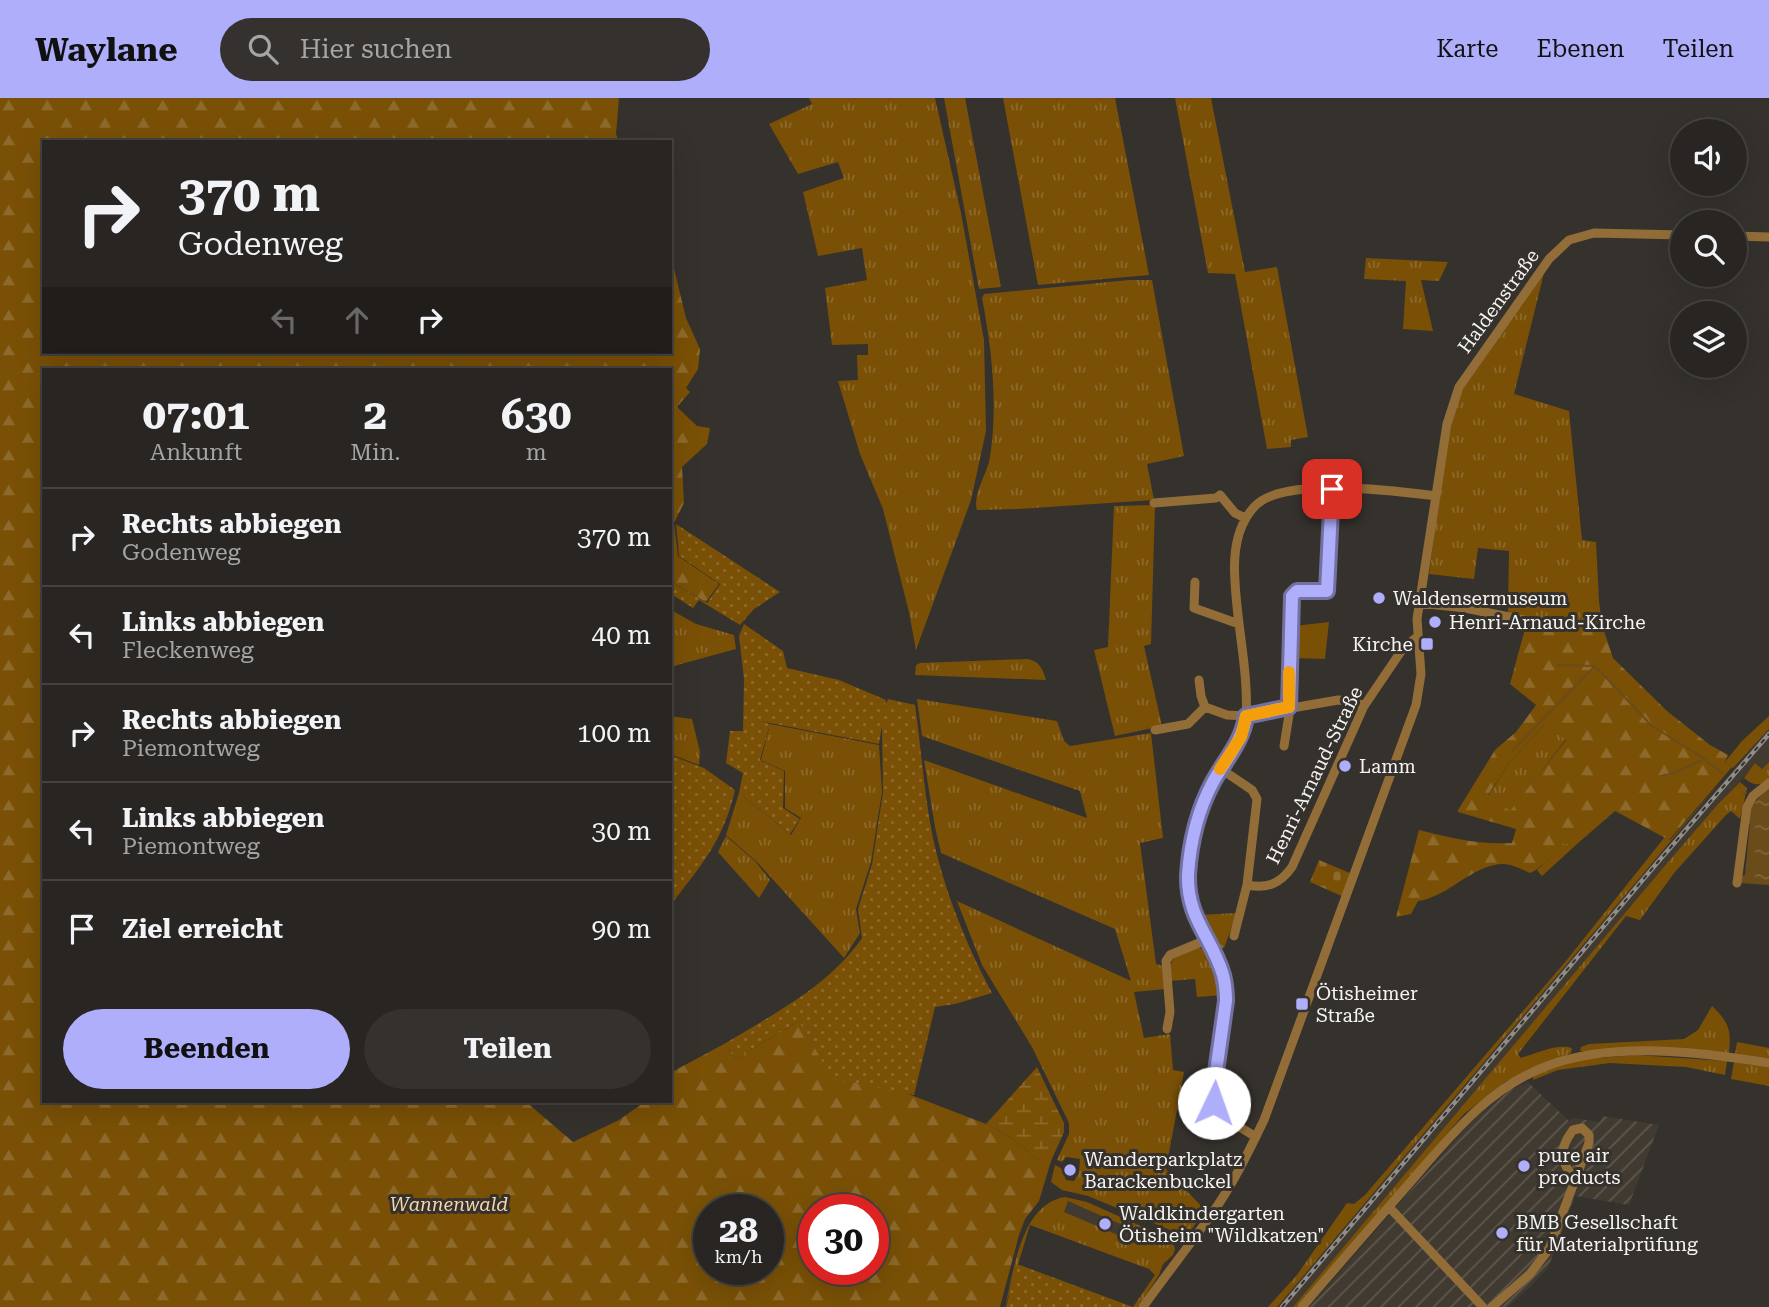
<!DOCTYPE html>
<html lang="de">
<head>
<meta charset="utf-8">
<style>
  :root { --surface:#282522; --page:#34312f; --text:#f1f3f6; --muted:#a5a5a5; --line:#444240; --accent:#afaefa }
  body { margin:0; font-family:"Roboto Serif",serif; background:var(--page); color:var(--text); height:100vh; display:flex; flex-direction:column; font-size:26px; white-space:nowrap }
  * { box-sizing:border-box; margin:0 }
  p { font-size:23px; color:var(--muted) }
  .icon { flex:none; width:38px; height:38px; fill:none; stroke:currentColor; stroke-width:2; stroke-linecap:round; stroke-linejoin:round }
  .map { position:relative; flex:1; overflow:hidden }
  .panel { position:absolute; left:42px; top:270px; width:630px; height:735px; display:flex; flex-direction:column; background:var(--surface); border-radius:0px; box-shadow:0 7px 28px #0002,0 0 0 2px var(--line) }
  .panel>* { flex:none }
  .hud { position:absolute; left:42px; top:42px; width:630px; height:214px; border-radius:0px; box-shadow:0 7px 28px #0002,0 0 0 2px var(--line); background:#282522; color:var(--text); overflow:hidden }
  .tools { position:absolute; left:1670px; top:21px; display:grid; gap:14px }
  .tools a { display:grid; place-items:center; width:77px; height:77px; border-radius:50%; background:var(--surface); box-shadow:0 7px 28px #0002,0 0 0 2px var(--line); font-size:35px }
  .speed { position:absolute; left:693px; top:1096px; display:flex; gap:14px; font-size:35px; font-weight:700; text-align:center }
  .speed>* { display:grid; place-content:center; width:91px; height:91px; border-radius:50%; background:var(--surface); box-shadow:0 7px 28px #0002,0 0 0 2px var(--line); line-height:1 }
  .speed small { font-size:18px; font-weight:400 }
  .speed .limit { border:10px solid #d22; background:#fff; color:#111 }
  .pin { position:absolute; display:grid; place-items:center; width:60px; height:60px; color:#fff; margin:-30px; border-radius:14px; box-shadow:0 4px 10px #0006 }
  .me { position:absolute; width:77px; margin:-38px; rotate:3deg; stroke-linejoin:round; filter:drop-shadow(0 0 5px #0008) }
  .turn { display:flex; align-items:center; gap:24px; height:147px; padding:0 21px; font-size:32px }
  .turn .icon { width:91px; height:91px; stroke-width:2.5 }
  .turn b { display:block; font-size:49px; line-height:60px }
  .lanes { display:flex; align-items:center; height:66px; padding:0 21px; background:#0003; justify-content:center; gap:35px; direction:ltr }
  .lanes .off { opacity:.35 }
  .eta { display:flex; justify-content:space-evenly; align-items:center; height:119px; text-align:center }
  .eta b { font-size:42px; font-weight:700; line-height:49px }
  .cta { display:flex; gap:14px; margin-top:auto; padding:14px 21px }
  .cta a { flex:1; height:80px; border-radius:42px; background:var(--accent); color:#111; font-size:28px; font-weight:700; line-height:80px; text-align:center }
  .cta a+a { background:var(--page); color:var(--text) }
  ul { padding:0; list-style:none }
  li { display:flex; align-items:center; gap:21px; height:98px; padding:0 21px; border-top:2px solid var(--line) }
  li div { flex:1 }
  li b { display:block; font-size:26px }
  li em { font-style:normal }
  header { display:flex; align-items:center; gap:42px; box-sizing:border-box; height:98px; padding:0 35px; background:var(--accent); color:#111 }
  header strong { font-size:33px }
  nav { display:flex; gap:38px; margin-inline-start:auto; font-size:24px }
  .search { width:490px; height:63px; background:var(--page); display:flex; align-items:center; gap:18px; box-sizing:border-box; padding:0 24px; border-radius:38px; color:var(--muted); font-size:26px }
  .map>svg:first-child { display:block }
  .built { fill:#413a30 }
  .industrial { fill:url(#industrial-furrows) }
  .grass { fill:url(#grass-tufts); fill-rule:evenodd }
  .forest { fill:url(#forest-firs); fill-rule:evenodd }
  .wetland { fill:url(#wetland-marsh) }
  .cemetery { fill:url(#cemetery-stones) }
  .park { fill:#795006 }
  .garden { fill:url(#garden-dots) }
  .water { fill:url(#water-ripples) }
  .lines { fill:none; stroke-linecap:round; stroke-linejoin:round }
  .stream { stroke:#6a4b1a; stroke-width:2 }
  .minor { stroke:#926d38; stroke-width:9 }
  .rail-casing { stroke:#908d8a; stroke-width:4.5 }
  .rail { stroke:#35312d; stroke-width:2; stroke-dasharray:5; stroke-linecap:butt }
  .route-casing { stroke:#7271a2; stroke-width:18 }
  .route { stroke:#afaefa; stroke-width:12 }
  .slow { stroke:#f59e0b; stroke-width:12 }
  .poi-dot { fill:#afaefa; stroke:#35312d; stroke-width:2.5 }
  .labels { text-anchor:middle; stroke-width:6; stroke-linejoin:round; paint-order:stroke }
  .street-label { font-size:19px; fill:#f6f4f1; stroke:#35312d }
  .poi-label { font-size:19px; fill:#f6f4f1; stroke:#35312d; text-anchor:start }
  .park-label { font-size:19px; font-style:italic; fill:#f5d6ad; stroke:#35312d }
</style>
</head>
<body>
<header>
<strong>Waylane</strong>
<div class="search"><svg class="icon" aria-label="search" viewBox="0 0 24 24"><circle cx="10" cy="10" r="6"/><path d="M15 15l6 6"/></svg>Hier suchen</div>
<nav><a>Karte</a><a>Ebenen</a><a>Teilen</a></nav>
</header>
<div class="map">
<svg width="1769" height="1209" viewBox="0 0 1769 1209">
  <defs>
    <pattern id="industrial-furrows" width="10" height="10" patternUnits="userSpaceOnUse" patternTransform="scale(1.75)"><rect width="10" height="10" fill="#413a30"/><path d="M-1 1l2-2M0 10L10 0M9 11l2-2" fill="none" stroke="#5d574e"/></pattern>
    <pattern id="grass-tufts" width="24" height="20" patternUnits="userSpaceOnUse" patternTransform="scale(1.75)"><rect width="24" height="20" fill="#795006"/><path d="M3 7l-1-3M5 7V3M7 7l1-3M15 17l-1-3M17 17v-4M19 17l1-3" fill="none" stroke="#8d6a2b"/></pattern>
    <pattern id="forest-firs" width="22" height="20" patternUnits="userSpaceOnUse" patternTransform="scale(1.75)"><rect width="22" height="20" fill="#795006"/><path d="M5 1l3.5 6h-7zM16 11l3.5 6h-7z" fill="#8d6a2b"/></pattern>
    <pattern id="wetland-marsh" width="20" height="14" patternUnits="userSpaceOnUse" patternTransform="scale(1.75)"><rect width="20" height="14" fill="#795006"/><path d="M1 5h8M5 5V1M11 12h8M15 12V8" fill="none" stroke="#8d6a2b"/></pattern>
    <pattern id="cemetery-stones" width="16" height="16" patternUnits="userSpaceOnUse" patternTransform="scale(1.75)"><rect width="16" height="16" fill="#795006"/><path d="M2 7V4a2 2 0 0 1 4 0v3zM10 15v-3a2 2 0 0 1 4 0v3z" fill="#8d6a2b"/></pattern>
    <pattern id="garden-dots" width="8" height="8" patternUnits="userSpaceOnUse" patternTransform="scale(1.75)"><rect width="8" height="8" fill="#795006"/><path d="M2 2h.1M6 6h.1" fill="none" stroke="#8d6a2b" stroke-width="1.8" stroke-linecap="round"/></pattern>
    <pattern id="water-ripples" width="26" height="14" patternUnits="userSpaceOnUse" patternTransform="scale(1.75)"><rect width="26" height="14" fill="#6a4b1a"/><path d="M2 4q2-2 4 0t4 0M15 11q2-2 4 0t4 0" fill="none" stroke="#80663c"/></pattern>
  </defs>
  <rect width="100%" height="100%" fill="#35312d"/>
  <path class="built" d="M1769 631V664L1762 671 1755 665 1748 675 1718 706 1293 1209H1277L1654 763Z
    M1068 1103 1145 1137 1141 1148 1063 1114Z"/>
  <path class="industrial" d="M1528 984 1569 1023 1573 1020 1600 1024 1602 1018 1659 1027 1629 1107 1575 1098 1548 1170 1530 1189 1508 1209H1309L1472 1022 1512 991Z"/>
  <path class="grass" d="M809 0H935L961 115 984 242 986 333 971 402 916 552 909 514 883 411 860 356 838 283 858 282 857 257H868V246L832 247 825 190 867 182 862 150 818 158 803 94 844 80 838 64 798 76 769 26 812 6Z
    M944 0H965L1001 189 979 191Z
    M1003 0H1115L1149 177 1038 187Z
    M1175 0H1211L1245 174 1277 169 1308 339 1291 342V349L1267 351 1235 176 1208 175Z
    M1366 160 1448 164 1439 183 1421 182 1433 233 1403 231 1406 183 1364 181Z
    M1545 171 1514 296 1569 313 1582 442 1596 444 1599 503 1588 505 1577 527 1561 526 1508 515 1509 453 1478 450 1474 481 1429 476 1442 377 1456 303 1474 271Z
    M1129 182H1152L1184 358 1147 366 1154 402 1018 411 977 412C972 396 988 375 990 359 998 307 992 252 982 200L984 196Z
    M1155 407 1151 546 1144 548 1162 628 1115 638 1094 552 1108 549 1114 408Z
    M671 512 696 526 734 537 736 551 670 569Z
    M1028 561C1040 564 1042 570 1046 582L915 577 916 567 920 565Z
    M917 601 1057 623 1064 643 1070 648 1151 635 1163 740 1140 745 1156 866 1163 868 1165 891 1134 894 1144 940 1170 936 1173 972 1184 974 1166 1071 1205 1112 1189 1135 1180 1136 1088 1098 1062 1092 1051 1084 1055 1067 1061 1070 1066 1082 1074 1083 1079 1075 1080 1061 1066 1059 1062 1064 1057 1062 1069 1036V1025L1032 949 982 867 957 803 1131 883 1115 831 941 755 935 729 924 662 1087 720 1080 693 922 638Z
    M670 618 692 621 700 654 699 667 670 656Z
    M1769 618V631L1733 670 1725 664 1742 643Z
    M770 626 879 647 882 694 871 764 856 811 860 835 844 860 756 763 726 737 739 695 791 737 801 720 785 710V673L761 662Z
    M1544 627 1566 641 1510 714 1488 698 1509 665Z
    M1769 664V682C1759 688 1754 688 1744 680L1755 665 1762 671Z
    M1724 680 1277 1209H1268L1297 1177 1347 1105 1354 1106 1365 1097 1566 863 1664 740 1670 742Z
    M1740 684 1747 690 1740 721 1731 713 1726 717 1674 775 1640 822 1626 818 1518 956 1521 960C1537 955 1557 945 1572 950L1571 955 1507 983 1464 1016 1297 1209H1293L1663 770 1718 706Z
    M726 738 755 763 770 782 759 800 718 754Z
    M1562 746H1577L1542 778 1537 772 1558 753V749Z
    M1237 815 1224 850 1216 849 1198 817Z
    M1197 849C1217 853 1219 880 1223 897L1197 899 1195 881 1169 883C1171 856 1173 858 1197 849Z
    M1712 908C1730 925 1731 933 1729 955L1580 953 1581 949 1589 946 1684 941 1698 932Z
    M1737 944 1769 950V961L1735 956Z
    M1635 957 1727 963 1725 977 1686 969 1610 965 1558 972 1533 982 1534 977 1577 962Z
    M1734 964 1769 969V988L1731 981Z
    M1065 1099 1087 1104 1163 1138 1173 1145 1175 1151 1173 1157 1163 1166 1159 1177 1138 1209H1133L1155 1177 1149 1171 1030 1127 1005 1209C1014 1172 1021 1106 1065 1099ZM1068 1103 1145 1137 1141 1147 1064 1114Z"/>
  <path class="forest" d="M0 0H619L616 36 619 44H44V254H670V154L686 220 700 251 698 271 686 290 690 294 677 309 697 328 710 330 707 346 682 369 684 405 674 425 678 458 719 486 706 504 670 483V271H44V1003H525L573 1044 619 1022 646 1003H670V975L724 946 736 961 799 923 903 994 986 1026 1013 1041 1040 1063H1051L1039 1103 1025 1121 1019 1137 1000 1209H0ZM709 1111H768V1171H709ZM814 1111H873V1171H814Z
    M1599 503 1602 527 1613 560 1667 613 1710 647 1728 657 1725 664 1732 669 1669 742 1615 713 1577 746H1562L1558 749 1559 753 1536 772 1530 775C1523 772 1512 766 1504 766 1472 766 1449 799 1418 803L1411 816 1396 819 1419 732C1450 740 1480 747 1512 745L1516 731 1458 714V712L1495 652 1516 634 1536 607 1510 586 1528 520 1576 527 1588 504ZM1544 627 1566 642 1510 713 1488 697 1509 665Z"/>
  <path class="wetland" d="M1037 969 1064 1025V1034L1051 1063H1040L1013 1041 986 1026Z"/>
  <path class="cemetery" d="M1319 762 1352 776 1344 799 1310 784Z"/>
  <path class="park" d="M1329 524 1325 561 1293 560 1294 528Z"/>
  <path class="garden" d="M676 426 780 494 754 511 740 527 699 502 693 510 674 498 670 502V483L707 505 720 486 679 458Z
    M744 526 783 553 787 570 839 582 886 602 885 609 888 601 915 607C921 650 924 693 932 735 943 790 966 846 992 895L955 906 935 909 914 997 832 980 799 923 736 961 724 946C773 916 828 889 862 840L858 811 872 766 883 694 882 628 879 646 760 623 770 626 760 662 784 673 783 710 800 721 790 736 739 695 743 675 726 665 730 633H743L744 581 739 538Z
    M670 657 704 670 735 692C723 744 701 767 670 808Z
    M1017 1166 1133 1209H1006Z"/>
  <path class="water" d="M1769 689V787L1739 785 1741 778 1745 777 1750 726 1746 725C1749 709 1758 700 1769 689Z"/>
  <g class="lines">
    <path class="stream" d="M1558 567 1595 568
      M1513 652 1595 568 1652 628 1703 660 1722 675
      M1661 678 1674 675 1702 662
      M1743 695H1746"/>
    <path class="minor" d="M1734 138 1769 139
      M1154 405 1216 400 1220 397 1235 415 1245 420
      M1195 484 1194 510 1239 526
      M1419 505 1465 510 1529 523
      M1199 582 1201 598 1205 609
      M1155 632 1188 626 1205 609 1227 617 1246 618 1338 602 1352 603 1364 608
      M1284 648 1289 617 1292 498 1297 493H1327L1332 391
      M1221 671 1252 692 1257 701 1247 787 1234 838
      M1737 785 1747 709 1753 698 1769 685
      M1247 787C1267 791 1280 786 1292 769L1364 608 1404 549 1417 539
      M1167 931 1170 914 1166 863 1170 857 1206 842
      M1256 1039C1244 1031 1228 1024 1219 1013 1205 995 1223 927 1226 903 1223 867 1208 851 1195 820 1187 802 1187 781 1189 762 1192 736 1200 709 1212 686 1223 665 1244 645 1246 621 1249 575 1237 529 1235 483 1233 457 1236 428 1255 408 1283 378 1397 393 1436 398
      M1389 1109 1483 1209
      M1143 1209C1165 1178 1189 1148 1211 1117 1232 1088 1248 1055 1264 1022L1416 607 1421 576 1417 521 1447 326 1459 289 1549 161 1569 142 1594 135 1682 137
      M1302 1209C1337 1168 1372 1128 1407 1088 1448 1041 1486 991 1547 968 1613 943 1701 954 1769 965
      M1492 1209 1530 1176 1549 1151 1589 1045V1037L1582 1030 1573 1032C1558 1052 1560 1063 1575 1082"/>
    <defs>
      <path id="rail" d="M1282 1209 1657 765 1769 636"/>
    </defs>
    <use href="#rail" class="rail-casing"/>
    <use href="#rail" class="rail"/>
  </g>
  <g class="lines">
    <defs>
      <path id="route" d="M1214 1005V988L1226 903C1226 895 1225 885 1223 877 1212 839 1187 821 1188 777 1190 745 1198 712 1213 684 1225 662 1243 643 1246 618L1289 609 1292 498 1297 493H1327L1332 391"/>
    </defs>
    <use href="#route" class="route-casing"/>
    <use href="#route" class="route"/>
    <path class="slow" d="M1220 671 1241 639 1246 618 1289 609V574"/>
  </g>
  <g class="poi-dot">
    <circle cx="1379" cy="500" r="7"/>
    <circle cx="1435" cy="524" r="7"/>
    <rect x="1420" y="539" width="14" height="14" rx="3.5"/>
    <circle cx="1345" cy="668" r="7"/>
    <rect x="1295" y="899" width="14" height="14" rx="3.5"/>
    <circle cx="1524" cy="1068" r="7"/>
    <circle cx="1070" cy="1072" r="7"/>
    <circle cx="1105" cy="1126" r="7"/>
    <circle cx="1502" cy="1135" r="7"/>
  </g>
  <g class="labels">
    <g class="street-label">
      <text transform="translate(1498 203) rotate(-54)" y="7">Haldenstraße</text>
      <text transform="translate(1314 677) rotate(-64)" y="7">Henri-Arnaud-Straße</text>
    </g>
    <g class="poi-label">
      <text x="1393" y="507">Waldensermuseum</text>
      <text x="1449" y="531">Henri-Arnaud-Kirche</text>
      <text x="1413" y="553" text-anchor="end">Kirche</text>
      <text x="1359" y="675">Lamm</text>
      <text x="1316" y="902">Ötisheimer<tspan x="1316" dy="22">Straße</tspan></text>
      <text x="1538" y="1064">pure air<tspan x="1538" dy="22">products</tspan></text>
      <text x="1084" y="1068">Wanderparkplatz<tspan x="1084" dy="22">Barackenbuckel</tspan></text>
      <text x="1119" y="1122">Waldkindergarten<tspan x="1119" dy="22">Ötisheim "Wildkatzen"</tspan></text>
      <text x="1516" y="1131">BMB Gesellschaft<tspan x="1516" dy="22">für Materialprüfung</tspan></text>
    </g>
    <g class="park-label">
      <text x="449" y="1113">Wannenwald</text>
    </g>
  </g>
</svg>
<div class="tools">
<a><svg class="icon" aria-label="sound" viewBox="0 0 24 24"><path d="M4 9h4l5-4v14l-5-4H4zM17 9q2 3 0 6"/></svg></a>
<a><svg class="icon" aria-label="search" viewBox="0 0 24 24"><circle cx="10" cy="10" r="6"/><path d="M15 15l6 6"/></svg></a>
<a><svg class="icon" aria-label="layers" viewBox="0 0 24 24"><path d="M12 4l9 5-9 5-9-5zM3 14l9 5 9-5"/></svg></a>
</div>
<div class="speed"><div>28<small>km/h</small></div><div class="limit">30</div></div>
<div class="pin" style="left:1332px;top:391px;background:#d93025"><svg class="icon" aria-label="arrive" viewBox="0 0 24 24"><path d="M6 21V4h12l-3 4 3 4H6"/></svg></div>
<svg class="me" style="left:1214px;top:1005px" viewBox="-20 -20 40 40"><circle r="19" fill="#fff"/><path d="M0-13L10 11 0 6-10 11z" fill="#afaefa"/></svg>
<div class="hud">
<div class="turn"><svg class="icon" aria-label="right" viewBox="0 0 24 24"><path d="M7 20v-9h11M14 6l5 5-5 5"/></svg><div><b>370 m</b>Godenweg</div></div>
<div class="lanes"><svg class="icon off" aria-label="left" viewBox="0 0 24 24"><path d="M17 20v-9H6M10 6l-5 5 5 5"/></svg><svg class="icon off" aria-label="ahead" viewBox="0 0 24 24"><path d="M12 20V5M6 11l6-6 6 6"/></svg><svg class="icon" aria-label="right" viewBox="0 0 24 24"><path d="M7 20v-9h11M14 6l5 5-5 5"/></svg></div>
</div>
<section class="panel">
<div class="eta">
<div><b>07:01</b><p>Ankunft</p></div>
<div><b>2</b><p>Min.</p></div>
<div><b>630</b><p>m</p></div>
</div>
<ul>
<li><svg class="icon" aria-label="right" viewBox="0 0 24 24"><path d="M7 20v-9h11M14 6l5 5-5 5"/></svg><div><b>Rechts abbiegen</b><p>Godenweg</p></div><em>370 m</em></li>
<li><svg class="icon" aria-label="left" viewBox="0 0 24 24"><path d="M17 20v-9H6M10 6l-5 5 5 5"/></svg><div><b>Links abbiegen</b><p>Fleckenweg</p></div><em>40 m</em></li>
<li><svg class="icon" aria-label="right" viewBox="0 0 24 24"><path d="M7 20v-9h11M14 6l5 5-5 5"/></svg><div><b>Rechts abbiegen</b><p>Piemontweg</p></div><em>100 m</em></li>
<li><svg class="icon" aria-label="left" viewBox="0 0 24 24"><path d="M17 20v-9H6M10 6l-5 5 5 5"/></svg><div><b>Links abbiegen</b><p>Piemontweg</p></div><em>30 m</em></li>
<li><svg class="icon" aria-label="arrive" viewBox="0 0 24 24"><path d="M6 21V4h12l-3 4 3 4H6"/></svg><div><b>Ziel erreicht</b></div><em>90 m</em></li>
</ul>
<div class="cta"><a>Beenden</a><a>Teilen</a></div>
</section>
</div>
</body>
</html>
